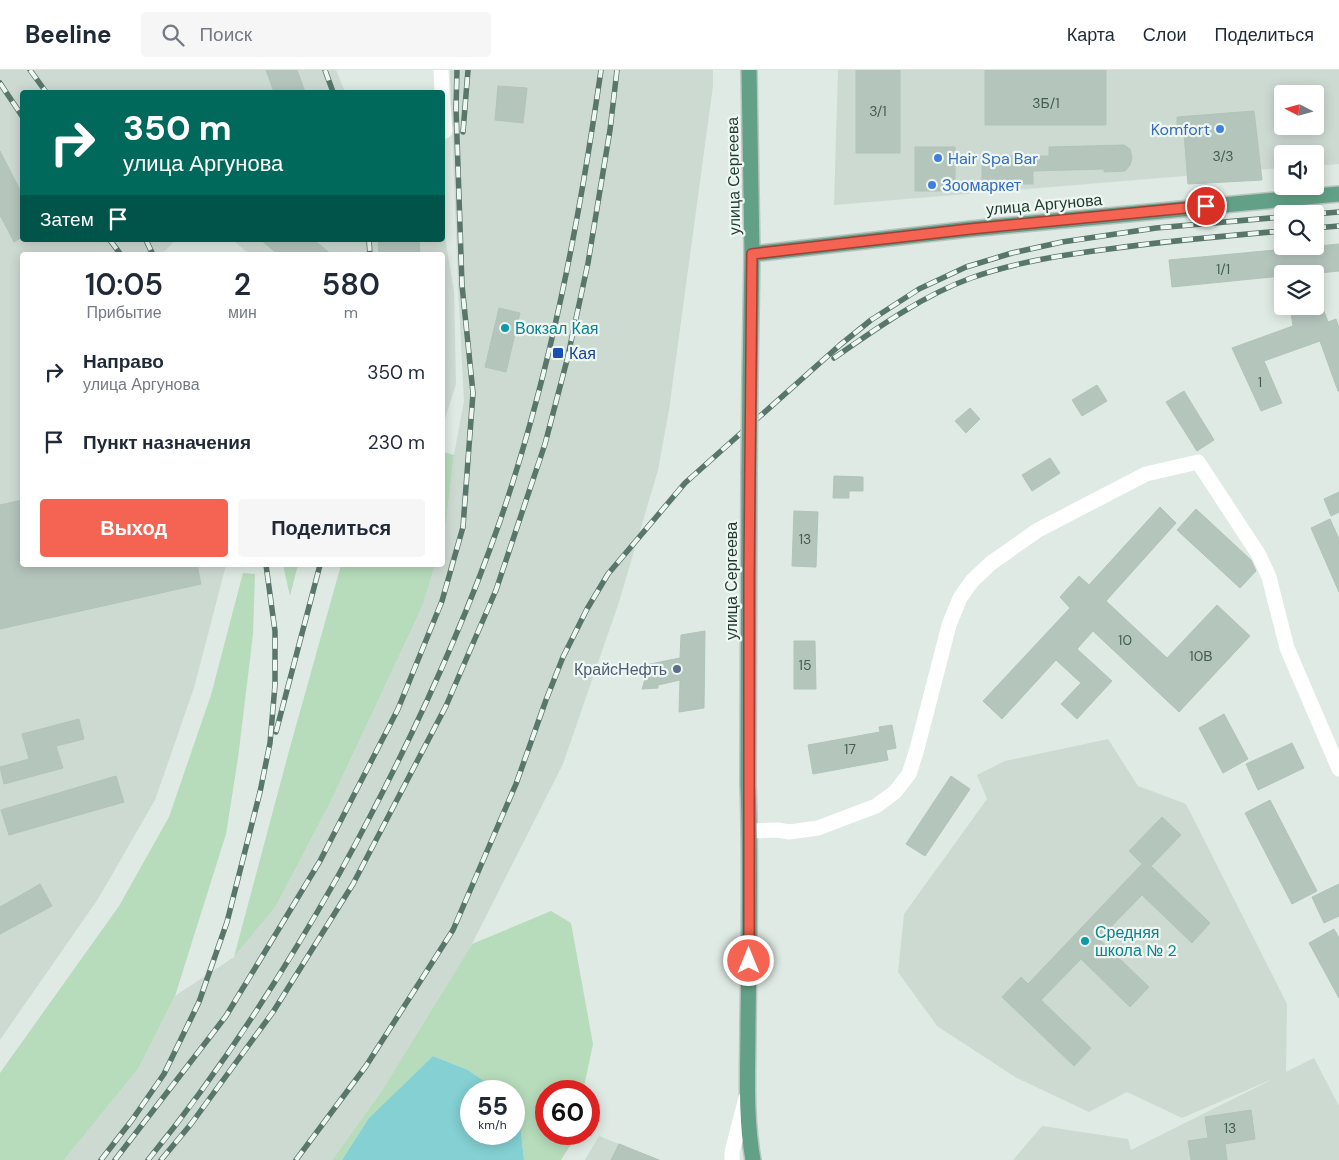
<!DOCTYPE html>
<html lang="ru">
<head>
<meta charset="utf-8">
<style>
  :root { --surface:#fff; --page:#f6f6f7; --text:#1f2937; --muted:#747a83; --line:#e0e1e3; --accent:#f56452 }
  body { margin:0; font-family:"DM Sans",sans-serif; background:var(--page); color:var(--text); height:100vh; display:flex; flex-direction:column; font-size:19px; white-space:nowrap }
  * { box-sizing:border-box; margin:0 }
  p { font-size:16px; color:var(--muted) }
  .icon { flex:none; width:28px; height:28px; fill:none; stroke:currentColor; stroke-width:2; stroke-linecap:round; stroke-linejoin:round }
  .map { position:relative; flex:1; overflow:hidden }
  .details { position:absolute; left:20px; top:182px; width:425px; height:315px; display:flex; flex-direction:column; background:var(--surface); border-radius:5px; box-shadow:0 2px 12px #0003 }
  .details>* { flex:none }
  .banner { position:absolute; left:20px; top:20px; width:425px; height:152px; border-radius:5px; box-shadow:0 2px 12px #0003; background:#00695c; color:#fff; overflow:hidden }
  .needle { width:32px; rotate:276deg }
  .fabs { position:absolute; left:1274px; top:15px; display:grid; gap:10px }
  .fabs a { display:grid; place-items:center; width:50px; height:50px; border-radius:5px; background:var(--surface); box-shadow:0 2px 12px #0003; font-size:25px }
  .speed { position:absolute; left:460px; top:1010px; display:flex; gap:10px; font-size:25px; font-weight:700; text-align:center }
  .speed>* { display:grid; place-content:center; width:65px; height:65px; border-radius:50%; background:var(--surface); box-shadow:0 2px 12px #0003; line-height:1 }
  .speed small { font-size:12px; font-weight:400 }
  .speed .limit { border:8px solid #d22; background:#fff; color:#111 }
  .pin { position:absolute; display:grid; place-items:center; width:42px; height:42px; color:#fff; margin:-21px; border:2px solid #fff; border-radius:50%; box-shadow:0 1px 5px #0007 }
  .me { position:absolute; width:55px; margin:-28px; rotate:0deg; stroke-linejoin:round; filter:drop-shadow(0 0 4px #0008) }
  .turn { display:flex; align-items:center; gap:18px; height:105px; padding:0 20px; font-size:22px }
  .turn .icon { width:65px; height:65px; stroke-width:2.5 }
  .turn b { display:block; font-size:35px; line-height:42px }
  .then { display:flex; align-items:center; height:48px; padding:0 20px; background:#0003; gap:10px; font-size:19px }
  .eta { display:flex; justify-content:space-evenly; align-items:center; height:85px; text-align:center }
  .eta b { font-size:30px; font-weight:600; line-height:35px }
  .cta { display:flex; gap:10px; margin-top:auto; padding:10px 20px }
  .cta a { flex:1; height:58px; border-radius:5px; background:var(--accent); color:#fff; font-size:20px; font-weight:600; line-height:58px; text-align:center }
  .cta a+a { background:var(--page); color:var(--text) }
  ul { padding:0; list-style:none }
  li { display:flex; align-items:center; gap:15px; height:70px; padding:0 20px }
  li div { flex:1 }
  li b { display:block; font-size:19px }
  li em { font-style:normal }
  header { display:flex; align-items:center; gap:30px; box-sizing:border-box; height:70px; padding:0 25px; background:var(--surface); border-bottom:1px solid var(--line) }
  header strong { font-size:24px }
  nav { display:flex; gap:28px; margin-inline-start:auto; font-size:18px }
  .search { width:350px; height:45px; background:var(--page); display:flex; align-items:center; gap:12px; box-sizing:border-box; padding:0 18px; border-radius:5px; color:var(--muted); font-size:19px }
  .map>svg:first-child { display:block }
  .built { fill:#cddad2; fill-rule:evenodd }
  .green { fill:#b6dcbb }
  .water { fill:#84d0d2 }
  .building { fill:#b4c5bc; stroke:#b1c4b9 }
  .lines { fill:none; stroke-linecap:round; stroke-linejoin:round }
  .primary-casing { stroke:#bcc4c1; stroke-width:18 }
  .street { stroke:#fff; stroke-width:15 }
  .primary { stroke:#62a188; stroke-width:15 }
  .rail-casing { stroke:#59766b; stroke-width:5.5 }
  .rail { stroke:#eff7f2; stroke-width:4; stroke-dasharray:11; stroke-linecap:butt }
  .primary-bridge-casing { stroke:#bcc4c1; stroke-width:18; stroke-linecap:butt }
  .primary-bridge { stroke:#62a188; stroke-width:15 }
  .route-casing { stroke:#9f4135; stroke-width:12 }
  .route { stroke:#f56452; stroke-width:9 }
  .shop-dot { fill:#3f7fe0; stroke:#eff7f2; stroke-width:2 }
  .culture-dot { fill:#0f9aa8; stroke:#eff7f2; stroke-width:2 }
  .transit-dot { fill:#1a4fb4; stroke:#eff7f2; stroke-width:2 }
  .service-dot { fill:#5c6f8a; stroke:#eff7f2; stroke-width:2 }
  .labels { text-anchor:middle; stroke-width:4.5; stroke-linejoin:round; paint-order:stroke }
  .number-label { font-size:14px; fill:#445d52 }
  .shop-label { font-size:16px; fill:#366cbe; stroke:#eff7f2; text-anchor:start }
  .street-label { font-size:16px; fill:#1f3a2f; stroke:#eff7f2 }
  .culture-label { font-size:16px; fill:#0d838f; stroke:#eff7f2; text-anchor:start }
  .transit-label { font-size:16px; fill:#164399; stroke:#eff7f2; text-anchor:start }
  .service-label { font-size:16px; fill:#4e5e75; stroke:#eff7f2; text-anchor:end }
</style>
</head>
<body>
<header>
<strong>Beeline</strong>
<div class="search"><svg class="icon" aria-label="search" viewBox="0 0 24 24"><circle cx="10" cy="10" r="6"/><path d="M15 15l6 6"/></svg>Поиск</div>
<nav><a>Карта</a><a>Слои</a><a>Поделиться</a></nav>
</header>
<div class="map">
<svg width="1339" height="1090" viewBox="0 0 1339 1090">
  <rect width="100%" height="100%" fill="#deeae3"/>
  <path class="built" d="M0 0H336L345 22H22V170H175L166 180 157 185H22V495H226L194 618 155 730 98 829 0 970Z
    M450 0H713V16L669 340 658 400 619 532 563 694 472 874 381 1022 332 1090H64L138 999 175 926 234 887 276 836 331 731 422 537 435 495H442L443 470 445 462 454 385 464 331 458 217Z
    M838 0H1339V94L1315 96V84H1282V98L834 135ZM1282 24H1315V56H1282Z
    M443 155 454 221 456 314 443 355 442 185H250L233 170H442Z
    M1108 669 1138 716 1186 734 1287 934 1286 1002 1314 988 1339 1036V1090H1013L1042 1056 1128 1069 1131 1080 1275 1008 1182 1048 1127 1022 1089 1042 1015 1007 937 956 898 902 904 844 987 729 977 705 1005 691Z
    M599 1066 619 1074 660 1090H585Z"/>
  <path class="green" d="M443 382 454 385 445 462 443 470Z
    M283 495H298L290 526Z
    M341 495H435L422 537 331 731 276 836 234 887 289 681Z
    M243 503 255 504 253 564 238 688 226 764 175 926 138 999 64 1090H0V1003L119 836 169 747 211 625Z
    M551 841 571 853 593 974 583 1021H546V1064H574L573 1071 561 1090H524L519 1045 514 1038V1021H498L468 1000 433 986 369 1048 342 1090H332L381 1022 472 874Z"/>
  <path class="water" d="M433 986 468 1000 498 1021H471V1064H514V1038L519 1045 524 1090H342L369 1048Z"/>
  <path class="building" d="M266 0H297L305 22H274Z
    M856 0H900V83H856Z
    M985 0H1106V55H985Z
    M498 16 527 18 523 53 495 50Z
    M1254 41 1262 110 1188 114 1184 63 1177 61V47Z
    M1124 75 1130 79 1132 88 1130 95 1125 101 1104 102V99L1033 101V114H982V86H1049V77Z
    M915 77H955V121H915Z
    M0 81 22 124V167L14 172 0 145Z
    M261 170H314L332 185H279Z
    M378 170H419L420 185H379Z
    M1339 174V201L1309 204H1282V206L1172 217 1169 190Z
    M1290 236H1322L1328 252 1336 249 1339 258V321H1338L1320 271 1264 291 1282 333 1261 341 1232 278 1293 256Z
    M499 238 520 243 506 302 485 297Z
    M1097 315 1107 331 1082 346 1072 330Z
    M1184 321 1214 370 1197 381 1166 332Z
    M970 338 980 349 966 363 955 351Z
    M1050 388 1060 403 1032 421 1022 405Z
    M834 406 863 407V421H849V428H833Z
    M1339 422V442L1331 446 1324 429Z
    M22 430V495H197L201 514 0 559V435Z
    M1160 437 1176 453 1106 531 1167 588 1217 535 1250 566 1179 642 1093 561 1077 579 1112 611 1077 649 1061 634 1081 613 1056 590 1002 649 983 631 1070 538 1060 527 1079 506 1089 515Z
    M1196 439 1251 490 1256 501 1240 518 1177 460Z
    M794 441 818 442 816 497 792 496Z
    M1330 449 1339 469V522L1311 458Z
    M705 561 704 638 679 642 680 610 658 615V618L642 619 650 594 680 588 681 565Z
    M794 571H815L816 619H794Z
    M1224 644 1248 689 1223 703 1199 658Z
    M79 649 84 669 56 676 63 698 4 714 0 697 29 689 22 664Z
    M892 655 896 678 886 680 888 690 813 704 808 675 880 662 879 657Z
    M1292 673 1304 698 1258 720 1246 694Z
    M116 706 124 732 9 765 1 740Z
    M951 706 970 719 925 786 906 774Z
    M1270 730 1317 821 1292 834 1245 743Z
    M1162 747 1181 765 1151 796 1210 853 1192 873 1142 825 1099 869 1149 917 1130 937 1081 889 1041 930 1091 978 1074 996 1002 927 1021 907 1028 914 1142 794 1129 781Z
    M40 814 52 836 0 864V837Z
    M1339 814V846L1324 853 1312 827Z
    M1334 859 1339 868V928L1309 873Z
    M1251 1040 1255 1069 1225 1074 1227 1090H1191L1188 1071 1208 1068 1205 1047Z
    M619 1074 659 1090H611Z"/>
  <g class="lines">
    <defs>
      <path id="primary" d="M749 0 752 184 750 307
        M752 184 970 159 1339 124
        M749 402 748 715C751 794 749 874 748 954 748 999 745 1046 753 1090"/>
    </defs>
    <use href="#primary" class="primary-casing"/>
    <path class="street" d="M441 0 442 22
      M442 24 445 61
      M750 761 778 760 789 762 818 758 876 736 895 722 909 704 917 679 949 555 960 528 972 511 991 493 1038 460 1146 404 1198 392 1259 485 1269 507 1287 578 1339 699
      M732 1090V1082L746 1028"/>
    <use href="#primary" class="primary"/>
    <defs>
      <path id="rail" d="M30 0 46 22
        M325 0 333 22
        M0 13 22 46
        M463 62 468 0
        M1315 144 1339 142
        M1315 158 1339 156
        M110 170 121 185
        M146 170 153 185
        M369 170 370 185
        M834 288C877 258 922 226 971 208 1016 192 1062 185 1109 179 1166 171 1224 166 1282 161
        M276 662 320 495
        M101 1090 132 1050 164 1004 199 932 227 852 260 722 270 673 275 615V561L266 495
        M115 1090 226 946 320 791 398 639 442 531 463 457 473 323 462 215 456 38 457 0
        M148 1090C220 1002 282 905 338 806 401 692 457 574 500 451 550 305 579 153 601 0
        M161 1090 191 1054 273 942 353 814 446 636 496 520 545 374 567 290 588 193 610 60 617 0
        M296 1090 366 996 453 860 516 714 546 630 563 587 587 539 608 504 685 413 840 275 871 250 919 219 966 197 1012 183 1062 172 1156 158 1282 147"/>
    </defs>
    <use href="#rail" class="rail-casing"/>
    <use href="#rail" class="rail"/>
    <defs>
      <path id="primary-bridge" d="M749 402 750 307"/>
    </defs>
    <use href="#primary-bridge" class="primary-bridge-casing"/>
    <use href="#primary-bridge" class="primary-bridge"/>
  </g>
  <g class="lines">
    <defs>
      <path id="route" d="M749 891V505L752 184 970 159 1206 136"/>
    </defs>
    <use href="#route" class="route-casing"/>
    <use href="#route" class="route"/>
  </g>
  <g class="shop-dot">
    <circle cx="1220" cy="59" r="5"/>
    <circle cx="938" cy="88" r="5"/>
    <circle cx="932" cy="115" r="5"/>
  </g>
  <g class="culture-dot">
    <circle cx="505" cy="258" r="5"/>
    <circle cx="1085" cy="871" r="5"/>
  </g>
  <rect class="transit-dot" x="552" y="277" width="12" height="12" rx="2.5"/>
  <circle class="service-dot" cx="677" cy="599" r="5"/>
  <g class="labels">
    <g class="number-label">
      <text x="1046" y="38">3Б/1</text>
      <text x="878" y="46">3/1</text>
      <text x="1223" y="91">3/3</text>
      <text x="1223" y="204">1/1</text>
      <text x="1260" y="317">1</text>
      <text x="805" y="474">13</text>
      <text x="1125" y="575">10</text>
      <text x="1201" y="591">10В</text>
      <text x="805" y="600">15</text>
      <text x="850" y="684">17</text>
      <text x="1230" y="1063">13</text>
    </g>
    <g class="shop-label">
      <text x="1210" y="65" text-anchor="end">Komfort</text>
      <text x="948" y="94">Hair Spa Bar</text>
      <text x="942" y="121">Зоомаркет</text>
    </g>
    <g class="street-label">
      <text transform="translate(733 106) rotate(-91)" y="6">улица Сергеева</text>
      <text transform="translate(1044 134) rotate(-5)" y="6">улица Аргунова</text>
      <text transform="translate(731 511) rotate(-90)" y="6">улица Сергеева</text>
    </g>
    <g class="culture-label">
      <text x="515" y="264">Вокзал Кая</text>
      <text x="1095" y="868">Средняя<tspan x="1095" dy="18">школа № 2</tspan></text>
    </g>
    <g class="transit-label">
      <text x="569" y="289">Кая</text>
    </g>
    <g class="service-label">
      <text x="667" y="605">КрайсНефть</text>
    </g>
  </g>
</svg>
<div class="fabs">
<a><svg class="needle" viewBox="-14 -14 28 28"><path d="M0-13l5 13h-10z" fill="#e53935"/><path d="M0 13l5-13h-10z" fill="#747a83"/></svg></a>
<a><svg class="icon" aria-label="sound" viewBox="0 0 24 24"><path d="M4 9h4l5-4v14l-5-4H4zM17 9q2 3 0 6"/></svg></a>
<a><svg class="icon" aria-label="search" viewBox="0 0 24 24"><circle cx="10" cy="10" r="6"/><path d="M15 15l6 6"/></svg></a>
<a><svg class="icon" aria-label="layers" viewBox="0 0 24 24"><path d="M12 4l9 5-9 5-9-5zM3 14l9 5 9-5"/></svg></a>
</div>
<div class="speed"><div>55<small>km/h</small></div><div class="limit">60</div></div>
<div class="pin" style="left:1206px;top:136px;background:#d93025"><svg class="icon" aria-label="arrive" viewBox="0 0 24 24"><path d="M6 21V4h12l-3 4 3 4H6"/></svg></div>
<svg class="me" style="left:749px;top:891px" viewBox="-20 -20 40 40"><circle r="17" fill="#f56452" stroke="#fff" stroke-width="3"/><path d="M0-11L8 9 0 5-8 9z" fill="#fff"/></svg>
<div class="banner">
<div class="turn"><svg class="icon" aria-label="right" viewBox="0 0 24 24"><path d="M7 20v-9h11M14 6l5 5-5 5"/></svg><div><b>350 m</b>улица Аргунова</div></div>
<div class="then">Затем<svg class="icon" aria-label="arrive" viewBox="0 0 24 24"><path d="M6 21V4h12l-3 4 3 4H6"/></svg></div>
</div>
<section class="details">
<div class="eta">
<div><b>10:05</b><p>Прибытие</p></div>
<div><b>2</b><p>мин</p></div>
<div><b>580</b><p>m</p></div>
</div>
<ul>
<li><svg class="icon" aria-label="right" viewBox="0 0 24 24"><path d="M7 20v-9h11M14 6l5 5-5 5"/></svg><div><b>Направо</b><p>улица Аргунова</p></div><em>350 m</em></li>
<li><svg class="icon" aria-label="arrive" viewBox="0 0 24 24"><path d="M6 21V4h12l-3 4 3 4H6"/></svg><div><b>Пункт назначения</b></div><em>230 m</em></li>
</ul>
<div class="cta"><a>Выход</a><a>Поделиться</a></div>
</section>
</div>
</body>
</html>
